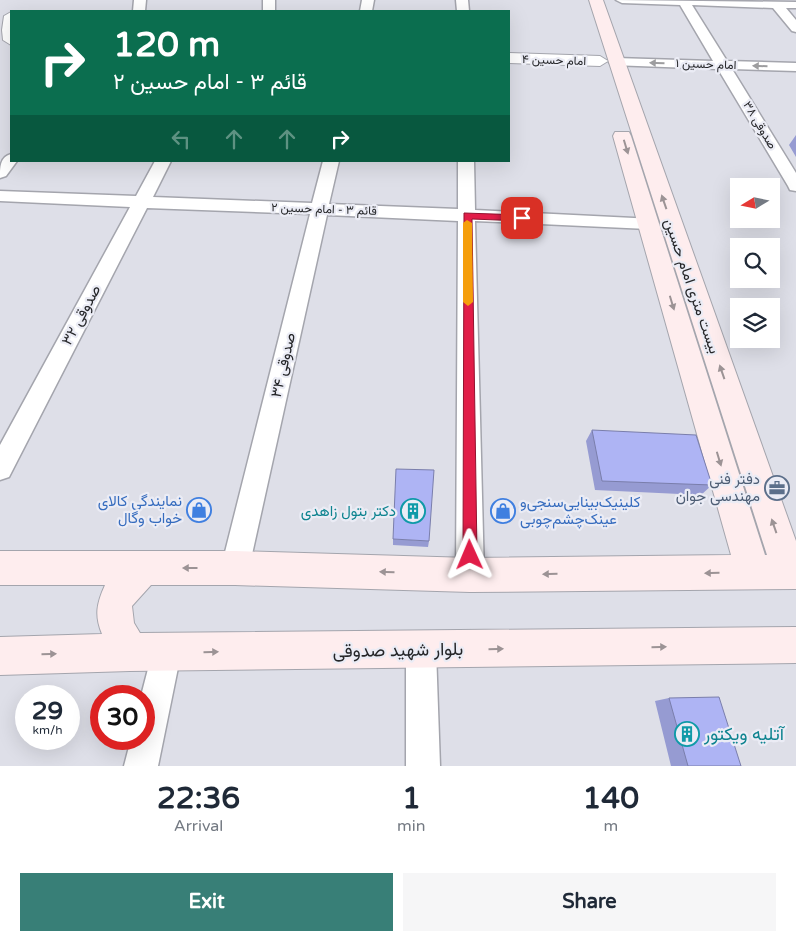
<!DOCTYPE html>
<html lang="en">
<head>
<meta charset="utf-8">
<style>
  :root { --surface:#fff; --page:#f6f6f7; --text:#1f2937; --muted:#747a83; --accent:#387f77 }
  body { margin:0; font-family:"Varela Round",Vazirmatn,sans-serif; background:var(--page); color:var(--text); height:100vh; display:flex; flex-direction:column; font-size:19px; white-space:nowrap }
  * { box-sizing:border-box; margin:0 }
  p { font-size:16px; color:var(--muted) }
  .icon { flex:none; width:28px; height:28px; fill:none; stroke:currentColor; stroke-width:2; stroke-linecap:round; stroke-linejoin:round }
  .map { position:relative; height:766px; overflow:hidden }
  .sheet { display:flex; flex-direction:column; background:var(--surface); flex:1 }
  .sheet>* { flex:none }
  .guide { position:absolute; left:10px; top:10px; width:500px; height:152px; border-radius:0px; box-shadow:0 5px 20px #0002; background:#0b6e4f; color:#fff; overflow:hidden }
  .needle { width:32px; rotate:260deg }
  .tools { position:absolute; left:730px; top:178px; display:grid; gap:10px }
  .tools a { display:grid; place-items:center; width:50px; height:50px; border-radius:0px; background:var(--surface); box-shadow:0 5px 20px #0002; font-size:25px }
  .speed { position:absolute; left:15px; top:685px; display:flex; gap:10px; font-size:25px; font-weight:700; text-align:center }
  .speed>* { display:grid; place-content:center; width:65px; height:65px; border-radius:50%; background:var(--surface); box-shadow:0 5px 20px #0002; line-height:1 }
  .speed small { font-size:12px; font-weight:400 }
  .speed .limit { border:8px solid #d22; background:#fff; color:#111 }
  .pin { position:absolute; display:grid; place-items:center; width:42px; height:42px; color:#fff; margin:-21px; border-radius:10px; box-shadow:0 2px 8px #0006 }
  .me { position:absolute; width:55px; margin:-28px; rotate:359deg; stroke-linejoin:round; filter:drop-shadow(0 0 4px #0008) }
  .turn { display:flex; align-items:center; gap:18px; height:105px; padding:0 20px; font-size:22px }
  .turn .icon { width:65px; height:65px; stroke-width:2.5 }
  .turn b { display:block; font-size:35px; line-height:42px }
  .lanes { display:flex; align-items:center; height:48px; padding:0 20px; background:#0003; justify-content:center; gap:25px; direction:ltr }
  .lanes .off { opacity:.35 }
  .eta { display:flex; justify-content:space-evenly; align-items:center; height:85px; text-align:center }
  .eta b { font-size:30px; font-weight:700; line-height:35px }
  .button { display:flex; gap:10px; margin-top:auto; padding:10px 20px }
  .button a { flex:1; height:58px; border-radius:0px; background:var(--accent); color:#fff; font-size:20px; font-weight:700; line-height:58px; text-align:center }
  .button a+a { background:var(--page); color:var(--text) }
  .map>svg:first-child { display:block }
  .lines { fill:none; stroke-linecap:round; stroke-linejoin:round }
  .minor-casing { stroke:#a4a5ad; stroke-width:3 }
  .tertiary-casing { stroke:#a4a5ad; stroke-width:2 }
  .secondary-casing { stroke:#a4a5ad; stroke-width:2 }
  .minor { fill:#fff; fill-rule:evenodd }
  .tertiary { fill:#fff; fill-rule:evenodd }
  .secondary { fill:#feedee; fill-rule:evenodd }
  .wall { fill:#969bd2 }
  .building { fill:#aeb4f4; stroke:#7a7eab }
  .oneway { fill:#9d9d9f }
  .oneway2 { fill:#9c9395 }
  .route { fill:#e11d48; stroke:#92132f }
  .slow { fill:#f59e0b }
  .labels { text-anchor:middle; stroke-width:4.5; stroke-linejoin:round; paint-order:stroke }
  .far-street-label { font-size:12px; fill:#252629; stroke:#ebecf5 }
  .street-label { font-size:15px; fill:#252629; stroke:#ebecf5 }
  .service-label { font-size:15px; fill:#4e5e75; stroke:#ebecf5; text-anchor:end }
  .shop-label { font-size:15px; fill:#366cbe; stroke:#ebecf5; text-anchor:end }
  .culture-label { font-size:15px; fill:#0d838f; stroke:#ebecf5; text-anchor:end }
  .near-street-label { font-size:18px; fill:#252629; stroke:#ebecf5 }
  .near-culture-label { font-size:18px; fill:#0d838f; stroke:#ebecf5; text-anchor:start }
</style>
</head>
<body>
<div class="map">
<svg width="796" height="766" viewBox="0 0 796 766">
  <rect width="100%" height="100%" fill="#dedfe8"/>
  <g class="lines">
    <defs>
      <path id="minor" d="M134 0H146L145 11H133Z
        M263 0H275V11H263Z
        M362 0H374L372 11H360Z
        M456 0H468L469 11H457Z
        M616 0 796 2V8H786L796 20V32L792 31 773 8 692 5 727 61 796 63V71L732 69 796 173V191L790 190 788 186 718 69 611 65 609 62 616 58 713 61 680 5 622 3Z
        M11 154V161H17L6 176 0 178C0 167 0 157 11 154Z
        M155 161H171L153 197 312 203 323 161H339L329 204 458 209V161H474L475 210 654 219 657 223 654 227 648 229 475 221 484 575 480 585 470 589 460 585 456 575 458 221 327 215 249 568 245 578 235 582 225 578 221 568 310 214 147 208 9 477 0 480V445L130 207 0 201V191L136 196Z
        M421 635 432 639 436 650 440 766H406V650L410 639Z
        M166 638 177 642 181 653 158 766H124L131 739H144V696H141L155 642Z"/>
      <path id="tertiary" d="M11 12V45L3 40 2 30 4 16Z
        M509 53 600 56 608 61 600 66 509 63Z"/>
      <path id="secondary" d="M589 0H603L796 541V589L470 592 235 585H151L132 606 134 623 140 633 796 627V663L130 671 0 675V637L102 634C94 615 97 603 105 585H0V551H235L470 558 731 555 613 136 615 132H629L631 136 765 555H767Z"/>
    </defs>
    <use href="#minor" class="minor-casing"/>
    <use href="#tertiary" class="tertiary-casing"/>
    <use href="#secondary" class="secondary-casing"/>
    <use href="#minor" class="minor"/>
    <use href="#tertiary" class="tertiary"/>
    <use href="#secondary" class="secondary"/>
  </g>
  <path class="wall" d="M796 135V157L789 145Z
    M592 430 712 485 701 495 595 490 586 441Z
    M393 539 429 541 428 547 393 545Z
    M669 698 741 766H671L655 701Z"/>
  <path class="building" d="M592 430 696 435 712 485 602 481Z
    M396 469 434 470 429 541 393 539Z
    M719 697 741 766H688L669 698Z"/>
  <defs><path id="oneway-solid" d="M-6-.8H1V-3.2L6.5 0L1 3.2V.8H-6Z" transform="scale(1.25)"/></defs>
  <g class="oneway">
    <use href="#oneway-solid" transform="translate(657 63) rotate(-178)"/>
    <use href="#oneway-solid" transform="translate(760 66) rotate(-178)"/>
  </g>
  <g class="oneway2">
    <use href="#oneway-solid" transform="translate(626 147) rotate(73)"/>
    <use href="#oneway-solid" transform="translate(664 202) rotate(-109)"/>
    <use href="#oneway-solid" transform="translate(672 303) rotate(73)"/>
    <use href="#oneway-solid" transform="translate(722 372) rotate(-109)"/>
    <use href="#oneway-solid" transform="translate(719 459) rotate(73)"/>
    <use href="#oneway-solid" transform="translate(774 526) rotate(-109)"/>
    <use href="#oneway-solid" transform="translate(190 568) rotate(180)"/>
    <use href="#oneway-solid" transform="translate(387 572) rotate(-178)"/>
    <use href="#oneway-solid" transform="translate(712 573) rotate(179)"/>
    <use href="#oneway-solid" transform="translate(550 574) rotate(179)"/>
    <use href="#oneway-solid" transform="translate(659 647) rotate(-1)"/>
    <use href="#oneway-solid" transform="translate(496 649) rotate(-1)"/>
    <use href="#oneway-solid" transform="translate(211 652) rotate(-1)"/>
    <use href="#oneway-solid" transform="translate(49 654) rotate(-2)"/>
  </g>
  <path class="route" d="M464 213 522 215 526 218 522 221 472 219 477 555 475 560 470 562 465 560 463 555Z"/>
  <path class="slow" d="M467 220 472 223 473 302 468 306 463 302V223Z"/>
  <defs>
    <symbol id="office-ring" viewBox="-11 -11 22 22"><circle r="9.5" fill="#ebecf5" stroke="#5c6f8a" stroke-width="1.5"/><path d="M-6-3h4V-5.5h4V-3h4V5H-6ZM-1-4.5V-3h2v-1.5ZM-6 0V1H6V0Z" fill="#5c6f8a"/></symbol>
    <symbol id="shop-ring" viewBox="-11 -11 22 22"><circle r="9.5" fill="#ebecf5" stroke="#3f7fe0" stroke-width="1.5"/><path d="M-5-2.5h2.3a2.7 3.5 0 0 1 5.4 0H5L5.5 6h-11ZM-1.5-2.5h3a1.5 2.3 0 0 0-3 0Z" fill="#3f7fe0"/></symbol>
    <symbol id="building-ring" viewBox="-11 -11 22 22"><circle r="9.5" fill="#ebecf5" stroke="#0f9aa8" stroke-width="1.5"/><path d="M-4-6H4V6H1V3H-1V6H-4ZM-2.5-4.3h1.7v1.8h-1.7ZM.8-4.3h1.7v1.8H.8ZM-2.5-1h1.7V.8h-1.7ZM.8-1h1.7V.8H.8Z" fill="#0f9aa8"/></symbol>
  </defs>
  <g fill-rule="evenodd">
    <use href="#office-ring" x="763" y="474" width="28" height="28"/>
    <use href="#shop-ring" x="185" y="496" width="28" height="28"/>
    <use href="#building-ring" x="399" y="497" width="28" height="28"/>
    <use href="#shop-ring" x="489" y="497" width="28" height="28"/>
    <use href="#building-ring" x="673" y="720" width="28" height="28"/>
  </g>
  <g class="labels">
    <g class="far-street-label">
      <text transform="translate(554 60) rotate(2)" y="4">امام حسین ۴</text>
      <text transform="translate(706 64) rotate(2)" y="4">امام حسین ۱</text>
      <text transform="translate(760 125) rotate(59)" y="4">صدوقی ۳۸</text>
      <text transform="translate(324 209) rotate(2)" y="4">قائم ۳ - امام حسین ۲</text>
    </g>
    <g class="street-label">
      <text transform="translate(692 286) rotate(71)" y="5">بیست متری امام حسین</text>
      <text transform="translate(81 315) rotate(-62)" y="5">صدوقی ۳۲</text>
      <text transform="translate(283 365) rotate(-77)" y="5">صدوقی ۳۴</text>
    </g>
    <g class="service-label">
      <text x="760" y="484">دفتر فنی<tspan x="760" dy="17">مهندسی جوان</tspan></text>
    </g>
    <g class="shop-label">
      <text x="182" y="506">نمایندگی کالای<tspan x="182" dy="17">خواب وگال</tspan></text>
      <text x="520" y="507" text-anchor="start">کلینیک‌بینایی‌سنجی‌و<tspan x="520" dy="17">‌عینک‌چشم‌چوبی</tspan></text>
    </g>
    <g class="culture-label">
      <text x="396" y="516">دکتر بتول زاهدی</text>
    </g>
    <g class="near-street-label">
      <text transform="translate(398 650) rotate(-1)" y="6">بلوار شهید صدوقی</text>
    </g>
    <g class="near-culture-label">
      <text x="704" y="740">آتلیه ویکتور</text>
    </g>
  </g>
</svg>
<div class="tools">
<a><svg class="needle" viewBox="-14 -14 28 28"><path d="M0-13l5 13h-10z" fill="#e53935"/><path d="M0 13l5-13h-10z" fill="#747a83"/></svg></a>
<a><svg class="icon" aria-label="search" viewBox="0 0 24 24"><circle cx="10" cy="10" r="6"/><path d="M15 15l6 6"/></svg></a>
<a><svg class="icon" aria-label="layers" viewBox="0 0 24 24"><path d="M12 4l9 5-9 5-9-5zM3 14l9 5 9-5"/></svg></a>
</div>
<div class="speed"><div>29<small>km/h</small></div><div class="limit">30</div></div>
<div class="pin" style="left:522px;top:218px;background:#d93025"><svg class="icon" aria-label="arrive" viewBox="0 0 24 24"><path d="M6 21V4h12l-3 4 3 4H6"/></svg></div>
<svg class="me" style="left:470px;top:555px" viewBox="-20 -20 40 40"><path d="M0-17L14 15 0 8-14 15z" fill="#e11d48" stroke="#fff" stroke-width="4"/></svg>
<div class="guide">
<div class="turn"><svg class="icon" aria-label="right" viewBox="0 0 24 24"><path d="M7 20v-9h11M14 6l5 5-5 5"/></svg><div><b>120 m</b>قائم ۳ - امام حسین ۲</div></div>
<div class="lanes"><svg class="icon off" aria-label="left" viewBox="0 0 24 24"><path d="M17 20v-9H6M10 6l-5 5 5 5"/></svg><svg class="icon off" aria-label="ahead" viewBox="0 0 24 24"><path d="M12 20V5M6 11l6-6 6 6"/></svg><svg class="icon off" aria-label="ahead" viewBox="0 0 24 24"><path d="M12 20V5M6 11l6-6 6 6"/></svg><svg class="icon" aria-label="right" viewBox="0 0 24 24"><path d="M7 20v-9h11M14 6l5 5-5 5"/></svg></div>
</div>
</div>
<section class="sheet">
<div class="eta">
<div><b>22:36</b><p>Arrival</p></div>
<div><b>1</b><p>min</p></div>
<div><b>140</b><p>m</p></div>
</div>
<div class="button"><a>Exit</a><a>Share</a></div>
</section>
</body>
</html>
